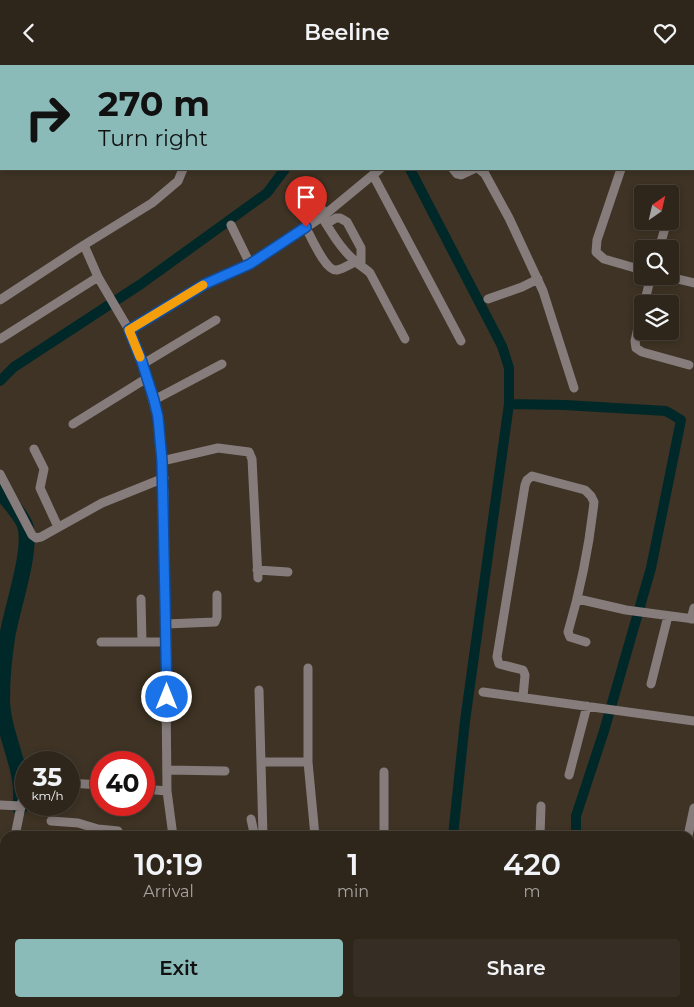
<!DOCTYPE html>
<html lang="en">
<head>
<meta charset="utf-8">
<style>
  :root { --surface:#2e261b; --page:#362e24; --text:#f1f3f6; --muted:#a7a5a3; --line:#49433a; --accent:#8bbbb9 }
  body { margin:0; font-family:Montserrat,sans-serif; background:var(--page); color:var(--text); height:100vh; display:flex; flex-direction:column; font-size:19px; white-space:nowrap }
  * { box-sizing:border-box; margin:0 }
  p { font-size:16px; color:var(--muted) }
  .icon { flex:none; width:28px; height:28px; fill:none; stroke:currentColor; stroke-width:2; stroke-linecap:round; stroke-linejoin:round }
  .map { position:relative; flex:1; overflow:hidden }
  .sheet { position:absolute; left:0px; top:766px; width:695px; height:176px; display:flex; flex-direction:column; background:var(--surface); border-radius:15px 15px 0 0; box-shadow:0 2px 8px #0003,0 0 0 1px var(--line) }
  .sheet>* { flex:none }
  .guide { position:absolute; left:0px; top:0px; width:695px; height:105px; box-shadow:0 2px 8px #0003,0 0 0 1px var(--line); background:#8bbbb9; color:#111; overflow:hidden }
  .needle { width:32px; rotate:34deg }
  .fabs { position:absolute; left:634px; top:120px; display:grid; gap:10px }
  .fabs a { display:grid; place-items:center; width:45px; height:45px; border-radius:5px; background:var(--surface); box-shadow:0 2px 8px #0003,0 0 0 1px var(--line); font-size:25px }
  .speed { position:absolute; left:15px; top:686px; display:flex; gap:10px; font-size:25px; font-weight:700; text-align:center }
  .speed>* { display:grid; place-content:center; width:65px; height:65px; border-radius:50%; background:var(--surface); box-shadow:0 2px 8px #0003,0 0 0 1px var(--line); line-height:1 }
  .speed small { font-size:12px; font-weight:400 }
  .speed .limit { border:8px solid #d22; background:#fff; color:#111 }
  .pin { position:absolute; display:grid; place-items:center; width:42px; height:42px; color:#fff; margin:-51px -21px; border-radius:50% 50% 50% 0; rotate:-45deg; box-shadow:0 0 5px #0007 }
  .pin .icon { rotate:45deg }
  .me { position:absolute; width:55px; margin:-28px; rotate:0deg; stroke-linejoin:round; filter:drop-shadow(0 0 4px #0008) }
  .turn { display:flex; align-items:center; gap:18px; height:105px; padding:0 15px; font-size:22px }
  .turn .icon { width:65px; height:65px; stroke-width:2.5 }
  .turn b { display:block; font-size:35px; line-height:42px }
  .eta { display:flex; justify-content:space-evenly; align-items:center; height:85px; text-align:center }
  .eta b { font-size:30px; font-weight:600; line-height:35px }
  .button { display:flex; gap:10px; margin-top:auto; padding:10px 15px }
  .button a { flex:1; height:58px; border-radius:5px; background:var(--accent); color:#111; font-size:20px; font-weight:600; line-height:58px; text-align:center }
  .button a+a { background:var(--page); color:var(--text) }
  header { display:flex; justify-content:space-between; align-items:center; height:65px; padding:0 15px; background:var(--surface); font-size:22px; font-weight:600 }
  .map>svg:first-child { display:block }
  .lines { fill:none; stroke-linecap:round; stroke-linejoin:round }
  .canal { stroke:#002829; stroke-width:10 }
  .river { stroke:#002829; stroke-width:16 }
  .minor { stroke:#867c7c; stroke-width:9 }
  .route-casing { stroke:#114b97; stroke-width:12 }
  .route { stroke:#1a73e8; stroke-width:9 }
  .slow { stroke:#f59e0b; stroke-width:9 }
</style>
</head>
<body>
<header><svg class="icon" aria-label="back" viewBox="0 0 24 24"><path d="M15 5l-7 7 7 7"/></svg>Beeline<svg class="icon" aria-label="heart" viewBox="0 0 24 24"><path d="M12 20l-8-8c-3-5 5-10 8-4 3-6 11-1 8 4z"/></svg></header>
<div class="map">
<svg width="694" height="942" viewBox="0 0 694 942">
  <rect width="100%" height="100%" fill="#3e3324"/>
  <g class="lines">
    <path class="canal" d="M350 0 351 1
      M425 1 426 0
      M410 104 502 281 509 303V339L465 656 453 771
      M0 316 14 302 141 219 267 128 285 104
      M509 339 565 340 666 346 681 355 651 503 604 666 576 751V771
      M588 938 593 942
      M201 942 211 938"/>
    <path class="river" d="M0 426C7 434 21 450 25 460 33 485 11 545 7 573 4 592 2 614 2 634 2 670 27 707 20 742
      M0 847 5 820"/>
    <path class="minor" d="M128 0 129 1
      M201 0 202 1
      M273 0 274 1
      M582 0 583 1
      M79 1 84 0
      M157 1 159 0
      M178 1 179 0
      M479 1 481 0
      M548 1 549 0
      M637 1 639 0
      M0 18H1
      M694 25V24
      M0 50H1
      M453 104 457 109 461 110 474 104
      M479 104 485 109 509 153 543 226 574 323
      M621 104 597 175 596 187 604 194 642 205
      M373 110 461 276
      M304 116 325 149
      M670 146 673 134
      M322 152C331 167 341 184 355 196 360 201 365 203 370 208L405 274
      M326 159 336 153H340L347 157 361 183V200
      M231 160 250 199
      M306 163C311 172 326 207 337 205 343 204 350 199 355 197
      M84 180 98 212 129 265 142 297 157 351 164 427 167 726 173 771
      M659 184 667 156
      M665 211 694 218
      M488 234 522 222 538 214
      M0 235 84 180 152 138 178 116 183 104
      M644 239 651 211
      M642 245 635 276 636 283 642 287 689 300
      M129 265 205 219 250 199 322 152 380 104
      M0 274 98 212
      M143 299 216 255
      M154 335 222 299
      M73 359 147 313
      M34 384 44 404 40 423 58 462
      M162 396 218 383 249 387 252 394 258 513
      M0 409 32 470 36 473 41 472 102 438 164 413
      M257 505 288 507
      M141 534 142 577
      M578 534 626 545 694 554
      M691 554 694 543
      M166 559 215 557 217 552V530
      M101 577H166
      M308 603V697L315 771
      M651 619 668 551
      M259 625 263 771
      M483 627 694 656
      M523 632 525 610 523 605 499 599 497 592 525 420 527 415 532 411 585 425 591 431 594 437C589 483 581 523 568 567L570 572 586 577
      M261 697H308
      M167 705 225 706
      M384 707V771
      M569 710 587 641
      M69 718 101 720
      M144 724 167 726
      M0 740 21 741
      M251 754 254 768 252 771
      M51 756 78 758 98 764 118 766
      M15 771 26 717
      M540 771 541 741
      M688 771 694 743
      M0 864H5
      M160 942 162 938
      M502 942 503 938
      M673 942 674 938"/>
  </g>
  <g class="lines">
    <defs>
      <path id="route" d="M167 632 162 396 158 352 154 335 142 297 129 265 205 219 250 199 306 162"/>
    </defs>
    <use href="#route" class="route-casing"/>
    <use href="#route" class="route"/>
    <path class="slow" d="M140 292 129 265 203 220"/>
  </g>
</svg>
<div class="fabs">
<a><svg class="needle" viewBox="-14 -14 28 28"><path d="M0-13l5 13h-10z" fill="#e53935"/><path d="M0 13l5-13h-10z" fill="#a7a5a3"/></svg></a>
<a><svg class="icon" aria-label="search" viewBox="0 0 24 24"><circle cx="10" cy="10" r="6"/><path d="M15 15l6 6"/></svg></a>
<a><svg class="icon" aria-label="layers" viewBox="0 0 24 24"><path d="M12 4l9 5-9 5-9-5zM3 14l9 5 9-5"/></svg></a>
</div>
<div class="speed"><div>35<small>km/h</small></div><div class="limit">40</div></div>
<div class="pin" style="left:306px;top:162px;background:#d93025"><svg class="icon" aria-label="arrive" viewBox="0 0 24 24"><path d="M6 21V4h12l-3 4 3 4H6"/></svg></div>
<svg class="me" style="left:167px;top:632px" viewBox="-20 -20 40 40"><circle r="17" fill="#1a73e8" stroke="#fff" stroke-width="3"/><path d="M0-11L8 9 0 5-8 9z" fill="#fff"/></svg>
<div class="guide">
<div class="turn"><svg class="icon" aria-label="right" viewBox="0 0 24 24"><path d="M7 20v-9h11M14 6l5 5-5 5"/></svg><div><b>270 m</b>Turn right</div></div>
</div>
<section class="sheet">
<div class="eta">
<div><b>10:19</b><p>Arrival</p></div>
<div><b>1</b><p>min</p></div>
<div><b>420</b><p>m</p></div>
</div>
<div class="button"><a>Exit</a><a>Share</a></div>
</section>
</div>
</body>
</html>
